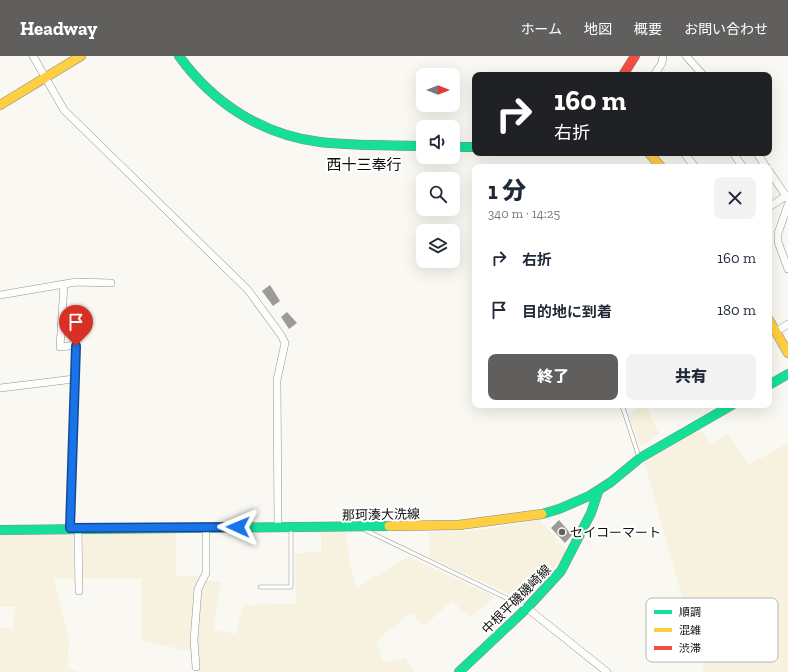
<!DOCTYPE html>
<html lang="ja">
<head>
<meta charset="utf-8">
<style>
  :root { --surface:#fff; --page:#f2f2f3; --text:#1f2937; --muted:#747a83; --accent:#605f5d }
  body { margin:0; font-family:"Zilla Slab","Noto Sans JP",serif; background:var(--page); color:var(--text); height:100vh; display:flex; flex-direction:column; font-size:15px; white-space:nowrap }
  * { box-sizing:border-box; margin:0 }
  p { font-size:13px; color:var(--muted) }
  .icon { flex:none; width:22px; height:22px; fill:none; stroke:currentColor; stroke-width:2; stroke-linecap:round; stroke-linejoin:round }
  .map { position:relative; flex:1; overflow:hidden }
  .panel { position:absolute; left:472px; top:108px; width:300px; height:244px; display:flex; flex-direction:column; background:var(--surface); border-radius:8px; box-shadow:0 4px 16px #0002 }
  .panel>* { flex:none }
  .top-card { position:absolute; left:472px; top:16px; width:300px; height:84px; border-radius:8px; box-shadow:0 4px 16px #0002; background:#202124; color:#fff; overflow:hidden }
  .needle { width:26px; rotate:90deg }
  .tools { position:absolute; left:416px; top:12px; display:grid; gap:8px }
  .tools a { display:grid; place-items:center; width:44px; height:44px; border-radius:8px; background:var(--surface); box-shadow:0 4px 16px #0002; font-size:20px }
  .pin { position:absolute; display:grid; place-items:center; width:34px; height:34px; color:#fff; margin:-41px -17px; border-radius:50% 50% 50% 0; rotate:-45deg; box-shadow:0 0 4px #0007 }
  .pin .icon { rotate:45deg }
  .me { position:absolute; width:44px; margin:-22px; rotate:271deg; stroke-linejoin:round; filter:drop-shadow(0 0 3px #0008) }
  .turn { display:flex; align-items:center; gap:14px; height:84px; padding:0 16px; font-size:18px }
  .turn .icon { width:52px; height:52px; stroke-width:2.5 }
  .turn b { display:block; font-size:28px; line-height:34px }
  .round { display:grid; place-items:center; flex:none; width:42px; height:42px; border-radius:8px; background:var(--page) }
  .head { display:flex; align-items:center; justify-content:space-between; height:68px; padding:0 16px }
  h1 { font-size:24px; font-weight:800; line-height:30px }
  .action { display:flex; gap:8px; margin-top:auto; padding:8px 16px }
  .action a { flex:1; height:46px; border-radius:8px; background:var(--accent); color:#fff; font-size:16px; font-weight:800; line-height:46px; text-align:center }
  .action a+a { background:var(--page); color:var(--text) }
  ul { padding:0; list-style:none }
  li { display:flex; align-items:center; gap:12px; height:52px; padding:0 16px }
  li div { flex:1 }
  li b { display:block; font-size:15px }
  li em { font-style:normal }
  header { display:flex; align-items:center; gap:24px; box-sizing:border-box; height:56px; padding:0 20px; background:var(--accent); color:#fff }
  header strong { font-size:19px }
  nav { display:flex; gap:22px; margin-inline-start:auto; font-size:14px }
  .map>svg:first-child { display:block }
  .farmland { fill:#f6f2df }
  .building { fill:#9d9b98 }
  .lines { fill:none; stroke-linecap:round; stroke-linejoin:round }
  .lane-casing { stroke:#949390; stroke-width:4.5 }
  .street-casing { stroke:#949390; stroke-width:8 }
  .fast-casing { stroke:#8a8987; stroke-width:10 }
  .slow-casing { stroke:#8a8987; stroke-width:10 }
  .jam-casing { stroke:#8a8987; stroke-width:10 }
  .lane { stroke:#fefefd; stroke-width:3.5 }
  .street { stroke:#fefefd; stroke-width:7 }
  .fast { stroke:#16e098; stroke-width:9 }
  .slow { stroke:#ffcf43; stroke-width:9 }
  .jam { stroke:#f24e42; stroke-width:9 }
  .route-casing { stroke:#114b97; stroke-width:10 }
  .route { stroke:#1a73e8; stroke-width:7 }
  .poi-dot { fill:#605f5d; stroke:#fff; stroke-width:1.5 }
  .labels { text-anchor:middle; stroke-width:4; stroke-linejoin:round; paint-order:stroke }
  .street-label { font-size:13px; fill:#0d0d0d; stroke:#fff }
  .poi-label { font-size:13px; fill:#0d0d0d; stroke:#fff; text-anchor:start }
  .quarter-label { font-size:15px; fill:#0d0d0d; stroke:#fff }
  .key { fill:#fff; stroke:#b6b6b6; stroke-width:1 }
  .key-label { font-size:11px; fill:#0d0d0d }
</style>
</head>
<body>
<header>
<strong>Headway</strong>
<nav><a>ホーム</a><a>地図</a><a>概要</a><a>お問い合わせ</a></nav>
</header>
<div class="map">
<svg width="788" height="616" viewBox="0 0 788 616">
  <rect width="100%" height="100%" fill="#faf8f2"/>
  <path class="farmland" d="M646 349 659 378 644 388H640L628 358Z
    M700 372 710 388 728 378 748 409 788 387V616H705L696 591 644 405Z
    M540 464 567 495 552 517 523 544 430 502 429 476 472 475Z
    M176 476V520H201L194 532 190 582 192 596 141 584 142 523 83 522V477Z
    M346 476 350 511 357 532 398 506 409 501 495 541 470 562 452 545 424 570 411 557 376 585 383 607 405 602 416 616H199L198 579 202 532 205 525 221 526 213 574 236 578 243 549 296 548 295 497 321 496V477Z
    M73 477 74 523H54L69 585 67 612 79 616H0V571L13 573 15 551 0 550V479Z"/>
  <path class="building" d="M270 229 280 245 273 250 262 235Z
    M287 256 297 267 289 273 281 261Z
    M559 464 572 479 565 487 551 472Z"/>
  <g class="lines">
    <defs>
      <path id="lane" d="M620 349 623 352 639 401
        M363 473 525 551
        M260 531H291V472"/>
      <path id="street" d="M33 0 64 54 248 234 281 279 285 287 277 324 278 471
        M686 0 703 19
        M654 19 662 7 663 0
        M684 97 695 111
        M733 97 743 111
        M757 97 766 111
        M769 115 788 143
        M788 149 778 177V186L788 213
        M769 151 786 140
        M64 229 60 291 76 289 70 472
        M0 239 76 226 111 227
        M776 276 788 268
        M0 332 74 323
        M78 472 79 535
        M527 552 607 616
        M196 611 194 584 198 533 206 517V471"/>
      <path id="fast" d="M179 0C213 47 262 79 320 86 354 90 389 89 423 90
        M453 91H475
        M769 329 788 318
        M542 458 559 453 589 440 611 426 640 402 732 349
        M0 474 389 470
        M459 616 527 552 561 515 591 457 598 436"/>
      <path id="slow" d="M0 49 81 0
        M649 97 661 111
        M769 264 788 297
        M389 470 459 469 542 458"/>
      <path id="jam" d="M623 19 635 0"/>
    </defs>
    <use href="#lane" class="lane-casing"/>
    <use href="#street" class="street-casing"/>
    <use href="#fast" class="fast-casing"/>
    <use href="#slow" class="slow-casing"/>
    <use href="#jam" class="jam-casing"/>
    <use href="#lane" class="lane"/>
    <use href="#street" class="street"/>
    <use href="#fast" class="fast"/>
    <use href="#slow" class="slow"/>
    <use href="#jam" class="jam"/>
  </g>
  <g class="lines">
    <defs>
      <path id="route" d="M76 290 70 472 238 471"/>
    </defs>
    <use href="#route" class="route-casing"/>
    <use href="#route" class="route"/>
  </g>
  <circle class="poi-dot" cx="562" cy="476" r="4"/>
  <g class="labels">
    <g class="street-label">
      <text transform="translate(381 458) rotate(-1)" y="5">那珂湊大洗線</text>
      <text transform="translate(516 543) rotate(-45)" y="5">中根平磯磯崎線</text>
    </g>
    <g class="poi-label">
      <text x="570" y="481">セイコーマート</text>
    </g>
    <g class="quarter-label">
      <text x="364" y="114">西十三奉行</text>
    </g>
  </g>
  <rect x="646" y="542" width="132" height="64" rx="6" class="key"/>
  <rect x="654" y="554" width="18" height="4" fill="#16e098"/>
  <rect x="654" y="572" width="18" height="4" fill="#ffcf43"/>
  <rect x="654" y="590" width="18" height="4" fill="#f24e42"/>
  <g class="key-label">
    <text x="679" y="560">順調</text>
    <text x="679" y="578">混雑</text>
    <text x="679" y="596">渋滞</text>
  </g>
</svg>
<div class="tools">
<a><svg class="needle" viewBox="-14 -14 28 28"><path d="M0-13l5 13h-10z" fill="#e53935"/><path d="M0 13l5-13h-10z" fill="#747a83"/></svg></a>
<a><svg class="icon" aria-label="sound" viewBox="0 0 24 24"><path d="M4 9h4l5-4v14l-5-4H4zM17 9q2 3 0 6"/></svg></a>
<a><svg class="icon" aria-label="search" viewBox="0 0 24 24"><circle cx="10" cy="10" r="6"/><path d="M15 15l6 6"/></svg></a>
<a><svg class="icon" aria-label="layers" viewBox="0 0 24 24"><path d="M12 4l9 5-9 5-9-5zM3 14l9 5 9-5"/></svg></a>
</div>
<div class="pin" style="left:76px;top:290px;background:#d93025"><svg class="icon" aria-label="arrive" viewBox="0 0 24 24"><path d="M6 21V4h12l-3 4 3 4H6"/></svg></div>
<svg class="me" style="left:238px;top:471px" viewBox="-20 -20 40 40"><path d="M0-17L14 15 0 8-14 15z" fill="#1a73e8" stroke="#fff" stroke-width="4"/></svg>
<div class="top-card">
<div class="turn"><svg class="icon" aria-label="right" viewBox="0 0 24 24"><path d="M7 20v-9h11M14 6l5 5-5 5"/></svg><div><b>160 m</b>右折</div></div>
</div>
<section class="panel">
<div class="head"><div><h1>1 分</h1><p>340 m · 14:25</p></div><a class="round"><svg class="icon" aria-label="close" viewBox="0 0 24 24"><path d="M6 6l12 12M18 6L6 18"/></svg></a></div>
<ul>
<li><svg class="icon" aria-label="right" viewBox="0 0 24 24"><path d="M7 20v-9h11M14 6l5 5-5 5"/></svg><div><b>右折</b></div><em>160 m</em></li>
<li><svg class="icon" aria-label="arrive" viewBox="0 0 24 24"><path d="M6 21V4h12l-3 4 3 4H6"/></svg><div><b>目的地に到着</b></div><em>180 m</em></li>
</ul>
<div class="action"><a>終了</a><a>共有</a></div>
</section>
</div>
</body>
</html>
